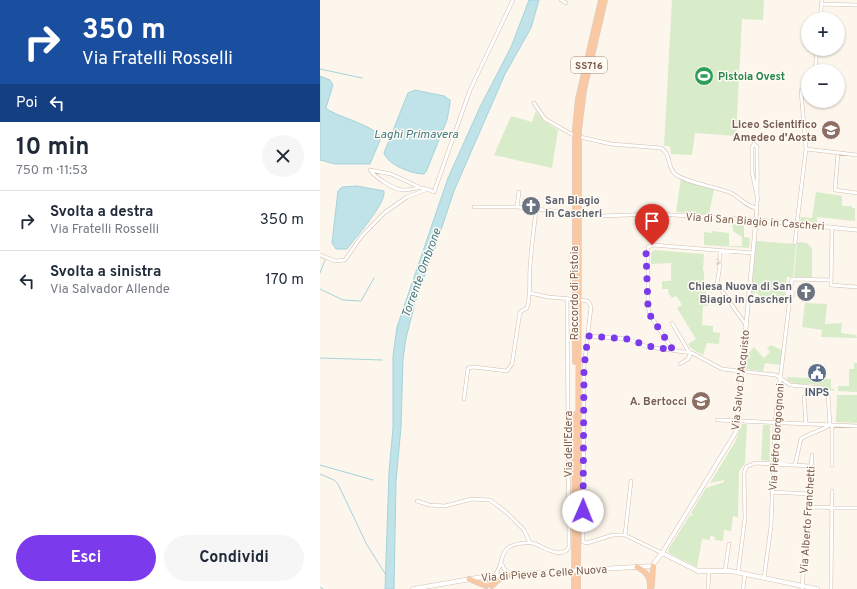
<!DOCTYPE html>
<html lang="it">
<head>
<meta charset="utf-8">
<style>
  :root { --surface:#fff; --page:#f6f6f7; --text:#1f2937; --muted:#747a83; --line:#e0e1e3; --accent:#7c3aed }
  body { margin:0; font-family:Overpass,sans-serif; background:var(--page); color:var(--text); height:100vh; display:flex; flex-direction:column; font-size:15px; white-space:nowrap }
  * { box-sizing:border-box; margin:0 }
  p { font-size:13px; color:var(--muted) }
  .icon { flex:none; width:22px; height:22px; fill:none; stroke:currentColor; stroke-width:2; stroke-linecap:round; stroke-linejoin:round }
  .map { position:relative; flex:1; overflow:hidden }
  .drawer { display:flex; flex-direction:column; background:var(--surface); width:320px }
  .drawer>* { flex:none }
  .hud { background:#1a4fa0; color:#fff; overflow:hidden }
  .controls { position:absolute; left:481px; top:12px; display:grid; gap:8px }
  .controls a { display:grid; place-items:center; width:44px; height:44px; border-radius:50%; background:var(--surface); box-shadow:0 1px 3px #0004; font-size:20px }
  .pin { position:absolute; display:grid; place-items:center; width:34px; height:34px; color:#fff; margin:-41px -17px; border-radius:50% 50% 50% 0; rotate:-45deg; box-shadow:0 0 4px #0007 }
  .pin .icon { rotate:45deg }
  .me { position:absolute; width:44px; margin:-22px; rotate:1deg; stroke-linejoin:round; filter:drop-shadow(0 0 3px #0008) }
  .turn { display:flex; align-items:center; gap:14px; height:84px; padding:0 16px; font-size:18px }
  .turn .icon { width:52px; height:52px; stroke-width:2.5 }
  .turn b { display:block; font-size:28px; line-height:34px }
  .then { display:flex; align-items:center; height:38px; padding:0 16px; background:#0003; gap:8px; font-size:15px }
  .round { display:grid; place-items:center; flex:none; width:42px; height:42px; border-radius:21px; background:var(--page) }
  .overview { display:flex; align-items:center; justify-content:space-between; height:68px; padding:0 16px }
  h1 { font-size:24px; font-weight:700; line-height:30px }
  .button { display:flex; gap:8px; margin-top:auto; padding:8px 16px }
  .button a { flex:1; height:46px; border-radius:24px; background:var(--accent); color:#fff; font-size:16px; font-weight:700; line-height:46px; text-align:center }
  .button a+a { background:var(--page); color:var(--text) }
  ul { padding:0; list-style:none }
  li { display:flex; align-items:center; gap:12px; height:60px; padding:0 16px; border-top:1px solid var(--line) }
  li div { flex:1 }
  li b { display:block; font-size:15px }
  li em { font-style:normal }
  main { display:flex; flex:1; min-height:0 }
  .map>svg:first-child { display:block }
  .green { fill:#d8ecc9 }
  .water { fill:#bfe3e8; stroke:#a5d3da }
  .lines { fill:none; stroke-linecap:round; stroke-linejoin:round }
  .stream { stroke:#a5d3da; stroke-width:1 }
  .minor-tunnel { stroke:#dcd0c4; stroke-width:3; stroke-dasharray:3 1.5; stroke-linecap:butt }
  .minor-casing { stroke:#d1beb0; stroke-width:4 }
  .tertiary-casing { stroke:#d1beb0; stroke-width:4.5 }
  .secondary-casing { stroke:#d6c0b0; stroke-width:5 }
  .trunk-casing { stroke:#dad1cd; stroke-width:6 }
  .minor { stroke:#fff; stroke-width:3 }
  .tertiary { stroke:#fff; stroke-width:3.5 }
  .secondary { stroke:#fff; stroke-width:4 }
  .trunk { stroke:#f9c8a4; stroke-width:5 }
  .secondary-bridge-casing { stroke:#d6c0b0; stroke-width:5; stroke-linecap:butt }
  .secondary-bridge { stroke:#fff; stroke-width:4 }
  .route { stroke:#7c3aed; stroke-width:7; stroke-dasharray:0 12.6 }
  .labels { text-anchor:middle; stroke-width:3; stroke-linejoin:round; paint-order:stroke }
  .shield { fill:#fffaf3; stroke:#a28b7f; stroke-width:1 }
  .shield-label { font-size:10px; font-weight:bold; fill:#7a5c4d }
  .leisure-label { font-size:11px; font-weight:bold; fill:#27864d; stroke:#fffaf3; text-anchor:start }
  .education-label { font-size:11px; font-weight:bold; fill:#785e54; stroke:#fffaf3; text-anchor:end }
  .worship-label { font-size:11px; font-weight:bold; fill:#5b616d; stroke:#fffaf3; text-anchor:start }
  .street-label { font-size:11px; fill:#7a5c4d; stroke:#fffaf3 }
  .service-label { font-size:11px; font-weight:bold; fill:#4e5e75; stroke:#fffaf3 }
  .water-label { font-size:12px; font-style:italic; fill:#437c86; stroke:#fffaf3 }
</style>
</head>
<body>
<main>
<section class="drawer">
<div class="hud">
<div class="turn"><svg class="icon" aria-label="right" viewBox="0 0 24 24"><path d="M7 20v-9h11M14 6l5 5-5 5"/></svg><div><b>350 m</b>Via Fratelli Rosselli</div></div>
<div class="then">Poi<svg class="icon" aria-label="left" viewBox="0 0 24 24"><path d="M17 20v-9H6M10 6l-5 5 5 5"/></svg></div>
</div>
<div class="overview"><div><h1>10 min</h1><p>750 m · 11:53</p></div><a class="round"><svg class="icon" aria-label="close" viewBox="0 0 24 24"><path d="M6 6l12 12M18 6L6 18"/></svg></a></div>
<ul>
<li><svg class="icon" aria-label="right" viewBox="0 0 24 24"><path d="M7 20v-9h11M14 6l5 5-5 5"/></svg><div><b>Svolta a destra</b><p>Via Fratelli Rosselli</p></div><em>350 m</em></li>
<li><svg class="icon" aria-label="left" viewBox="0 0 24 24"><path d="M17 20v-9H6M10 6l-5 5 5 5"/></svg><div><b>Svolta a sinistra</b><p>Via Salvador Allende</p></div><em>170 m</em></li>
</ul>
<div class="button"><a>Esci</a><a>Condividi</a></div>
</section>
<div class="map">
<svg width="537" height="589" viewBox="0 0 537 589">
  <rect width="100%" height="100%" fill="#fdf6ec"/>
  <path class="green" d="M352 0H444L443 20 422 19 416 136 375 133 372 155 351 154 350 146H344Z
    M216 111 224 121 238 130 232 168 174 155 191 116 212 122Z
    M361 178 394 189 389 215 356 212Z
    M496 192 522 196V206H532V208H535V221L497 217V223L480 221 481 217 492 218Z
    M412 224 424 225V237L430 238 429 248 384 245V232L392 233V231L409 233V246H422V237L413 231Z
    M436 241 476 244 473 277H467L464 299 441 297 435 291 434 297H431Z
    M477 242 487 243 492 248V277H474Z
    M334 250 384 254 383 270 384 271V283L386 284V297H391L387 306H383L382 325 393 326V332L400 333 399 344 387 343 383 355 372 349 368 344 376 339 357 308 362 305 356 296 352 298 349 294 348 289H342V281H351V263L331 264V253Z
    M485 303 507 304 505 324 522 323 521 333 536 335 537 338 501 337 502 330 482 327Z
    M451 345 462 350 460 365 445 363 443 371 426 369V356L434 347 444 358 450 352 447 348Z
    M534 363H537V392L518 391V386H529V369H534Z
    M467 377 511 379V389H514V391C508 391 508 388 503 386 491 382 477 387 467 380Z
    M517 395H537V423L516 422Z
    M422 424H427L425 463 419 472 418 517 413 516 411 531 404 530 403 541 395 540V537L390 536V540L382 539 377 567 349 553 348 550 370 515 372 516 373 515 371 513 386 488 404 482V480L390 483 415 442Z
    M443 425H450V461L441 460Z"/>
  <path class="water" d="M209 0H219L211 28 185 74 134 191 112 257 98 292 86 338 83 359 81 427 76 481 74 589H65L69 472 73 428V356L77 327 128 178 160 107 191 47Z
    M0 76 10 80 13 85 6 108 7 109C20 118 54 125 61 138L50 164H15L0 160Z
    M95 90 124 96 130 100V104L127 120 106 172 104 174C92 174 68 165 64 153L88 93Z
    M37 186 64 191C66 204 35 238 27 249H16L12 243 18 191 22 187Z"/>
  <g class="lines">
    <path class="stream" d="M0 69 42 78
      M0 273 5 260
      M0 289 23 300 41 301 54 278
      M0 358 62 360
      M0 465 53 480
      M0 474 14 480 18 484 47 545 66 575
      M0 587 3 589"/>
    <path class="minor-tunnel" d="M398 265V259"/>
    <defs>
      <path id="minor" d="M241 0 246 3
        M501 4 537 5
        M500 19 502 0
        M495 71 497 49
        M214 103 225 119 253 135
        M260 137 291 144 341 148C351 153 347 167 355 174 369 184 395 186 411 193 421 198 426 207 437 208
        M486 149 537 155
        M518 153 515 190 537 193
        M50 170C55 177 74 190 83 190 99 190 96 184 114 192L150 90 193 0
        M50 170 71 174 99 187
        M154 207H197L252 213
        M197 207 199 192
        M260 214 281 216 337 214 436 220C438 195 437 171 437 147L434 144 432 147V172L438 200
        M477 223 486 149 481 91 488 90
        M512 227 511 285 537 287
        M475 243 477 223
        M400 250V260
        M0 255 15 261 25 260 41 237 64 213 87 197 108 189
        M400 265 397 284 426 325
        M467.5 294a2.5 2.5 0 1 1 5 0a2.5 2.5 0 1 1-5 0Z
        M470 292 472 279 511 280
        M210 293 228 297 252 299
        M260 300 268 301 271 307 264 367 263 542 267 543 293 535H305L342 553
        M352 323 369 352
        M268 336 308 339 328 347 372 353 402 369 456 375 470 385 503 388 508 394 510 425
        M353 350 330 315 328 307V247L333 245 432 253
        M360 364 368 359 371 353
        M484 397 486 424
        M144 399 148 368 154 367 187 371 192 364 200 312 207 308C211 295 209 282 210 268 211 249 214 229 216 210
        M397 420 537 426
        M475 465 481 439C489 433 501 431 510 425
        M512 465V425
        M452 492 489 494
        M97 501 109 505 125 506 152 499 170 500 186 512 204 530 210 543
        M488 507 537 508
        M305 535 311 481
        M182 564 184 569 192 574
        M405 571 409 544
        M418 573 425 518 424 474 426 467 435 463 491 466
        M174 576C184 565 179 555 188 548 193 544 205 542 212 543 222 545 241 561 249 547L247 298
        M444 578 451 526 455 422 470 297
        M388 589 389 571
        M423 589 425 574
        M482 589 492 455
        M511 589 512 491"/>
      <path id="tertiary" d="M342 553 416 432 436 220 537 230"/>
      <path id="secondary" d="M264 570 332 566 342 553 378 571H411L497 589
        M93 589 168 576 250 571"/>
      <path id="trunk" d="M255 362V129L258 99 281 0
        M317 567C327 572 331 578 330 589
        M168 576 172 586
        M149 579 166 586
        M172 586 178 580 192 574
        M332 586 333 566
        M254 589 255 414
        M258 589 259 130 264 90 285 0"/>
    </defs>
    <use href="#minor" class="minor-casing"/>
    <use href="#tertiary" class="tertiary-casing"/>
    <use href="#secondary" class="secondary-casing"/>
    <use href="#trunk" class="trunk-casing"/>
    <use href="#minor" class="minor"/>
    <use href="#tertiary" class="tertiary"/>
    <use href="#secondary" class="secondary"/>
    <use href="#trunk" class="trunk"/>
    <defs>
      <path id="secondary-bridge" d="M250 571 264 570"/>
    </defs>
    <use href="#secondary-bridge" class="secondary-bridge-casing"/>
    <use href="#secondary-bridge" class="secondary-bridge"/>
  </g>
  <g class="lines">
    <path class="route" d="M263 511 264 367 268 336 308 339 328 346 353 350 330 315 328 307 326 252 328 247 332 245"/>
  </g>
  <defs>
    <symbol id="stadium-disc" viewBox="-11 -11 22 22"><circle r="9.5" fill="#2e9e5b" stroke="#fffaf3"/><path d="M0-5a6.5 5 0 1 0 0 10a6.5 5 0 1 0 0-10ZM-3.5-1.8h7v3.6h-7Z" fill="#fff"/></symbol>
    <symbol id="school-disc" viewBox="-11 -11 22 22"><circle r="9.5" fill="#8d6e63" stroke="#fffaf3"/><path d="M0-5L7-2L0 1L-7-2ZM-4 1L0 2.5L4 1V4Q0 6-4 4Z" fill="#fff"/></symbol>
    <symbol id="church-disc" viewBox="-11 -11 22 22"><circle r="9.5" fill="#6b7280" stroke="#fffaf3"/><path d="M-1.2-6h2.4v3.5h3.3v2.4h-3.3V6h-2.4V-.1h-3.3v-2.4h3.3Z" fill="#fff"/></symbol>
    <symbol id="civic-disc" viewBox="-11 -11 22 22"><circle r="9.5" fill="#5c6f8a" stroke="#fffaf3"/><path d="M-.6-6.5H3V-4.5H.6V-3L4-1V1h2V6H-6V1h2V-1L-.6-3ZM-1.2 2.5V6h2.4V2.5Z" fill="#fff"/></symbol>
  </defs>
  <g fill-rule="evenodd">
    <use href="#stadium-disc" x="373" y="65" width="22" height="22"/>
    <use href="#school-disc" x="500" y="119" width="22" height="22"/>
    <use href="#church-disc" x="200" y="195" width="22" height="22"/>
    <use href="#church-disc" x="475" y="281" width="22" height="22"/>
    <use href="#civic-disc" x="486" y="362" width="22" height="22"/>
    <use href="#school-disc" x="370" y="390" width="22" height="22"/>
  </g>
  <g class="labels">
    <rect class="shield" x="251" y="57" width="36" height="16" rx="3"/>
    <g class="shield-label">
      <text x="269" y="69">SS716</text>
    </g>
    <g class="leisure-label">
      <text x="398" y="80">Pistoia Ovest</text>
    </g>
    <g class="education-label">
      <text x="497" y="128">Liceo Scientifico<tspan x="497" dy="13">Amedeo d'Aosta</tspan></text>
      <text x="367" y="405">A. Bertocci</text>
    </g>
    <g class="worship-label">
      <text x="225" y="204">San Biagio<tspan x="225" dy="13">in Cascheri</tspan></text>
      <text x="472" y="290" text-anchor="end">Chiesa Nuova di San<tspan x="472" dy="13">Biagio in Cascheri</tspan></text>
    </g>
    <g class="street-label">
      <text transform="translate(435 221) rotate(4)" y="4">Via di San Biagio in Cascheri</text>
      <text transform="translate(254 293) rotate(-90)" y="4">Raccordo di Pistoia</text>
      <text transform="translate(420 380) rotate(-84)" y="4">Via Salvo D'Acquisto</text>
      <text transform="translate(456 437) rotate(-86)" y="4">Via Pietro Borgognoni</text>
      <text transform="translate(248 444) rotate(-90)" y="4">Via dell'Edera</text>
      <text transform="translate(487 520) rotate(-86)" y="4">Via Alberto Franchetti</text>
      <text transform="translate(224 573) rotate(-4)" y="4">Via di Pieve a Celle Nuova</text>
    </g>
    <g class="service-label">
      <text x="497" y="396">INPS</text>
    </g>
    <g class="water-label">
      <text x="96" y="138">Laghi Primavera</text>
      <text transform="translate(101 273) rotate(-70)" y="4">Torrente Ombrone</text>
    </g>
  </g>
</svg>
<div class="controls">
<a>+</a>
<a>−</a>
</div>
<div class="pin" style="left:332px;top:245px;background:#d93025"><svg class="icon" aria-label="arrive" viewBox="0 0 24 24"><path d="M6 21V4h12l-3 4 3 4H6"/></svg></div>
<svg class="me" style="left:263px;top:511px" viewBox="-20 -20 40 40"><circle r="19" fill="#fff"/><path d="M0-13L10 11 0 6-10 11z" fill="#7c3aed"/></svg>
</div>
</main>
</body>
</html>
